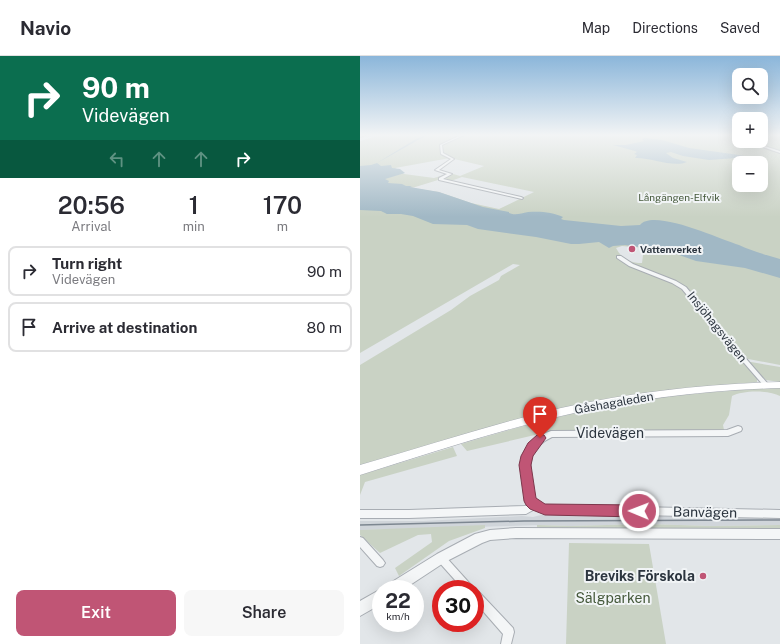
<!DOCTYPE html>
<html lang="en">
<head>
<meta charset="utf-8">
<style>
  :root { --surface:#fff; --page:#f7f7f7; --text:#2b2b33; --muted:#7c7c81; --line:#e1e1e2; --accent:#c05575 }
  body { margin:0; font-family:"Public Sans",sans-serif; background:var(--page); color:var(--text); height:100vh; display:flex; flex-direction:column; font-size:15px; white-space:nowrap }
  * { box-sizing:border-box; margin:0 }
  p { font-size:13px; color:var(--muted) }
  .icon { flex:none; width:22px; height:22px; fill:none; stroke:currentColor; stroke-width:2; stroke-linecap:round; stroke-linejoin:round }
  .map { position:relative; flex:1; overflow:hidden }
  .sheet { display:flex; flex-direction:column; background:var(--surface); width:360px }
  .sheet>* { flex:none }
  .guide { background:#0b6e4f; color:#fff; overflow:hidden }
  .fabs { position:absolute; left:372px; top:12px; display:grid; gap:8px }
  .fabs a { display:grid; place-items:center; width:36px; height:36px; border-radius:8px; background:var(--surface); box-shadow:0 4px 16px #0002; font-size:20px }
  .speed { position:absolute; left:12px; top:524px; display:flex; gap:8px; font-size:20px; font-weight:700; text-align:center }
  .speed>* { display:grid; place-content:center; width:52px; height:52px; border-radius:50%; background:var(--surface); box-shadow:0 4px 16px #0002; line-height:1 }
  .speed small { font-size:10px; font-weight:400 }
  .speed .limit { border:6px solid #d22; background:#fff; color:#111 }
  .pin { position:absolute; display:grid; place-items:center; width:34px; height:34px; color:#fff; margin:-41px -17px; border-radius:50% 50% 50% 0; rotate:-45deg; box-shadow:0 0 4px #0007 }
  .pin .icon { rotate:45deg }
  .me { position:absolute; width:44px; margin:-22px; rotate:271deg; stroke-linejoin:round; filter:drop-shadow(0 0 3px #0008) }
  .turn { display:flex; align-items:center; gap:14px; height:84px; padding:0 16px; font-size:18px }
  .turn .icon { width:52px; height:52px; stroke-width:2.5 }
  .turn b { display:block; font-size:28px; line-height:34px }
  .lanes { display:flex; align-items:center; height:38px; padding:0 16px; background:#0003; justify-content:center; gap:20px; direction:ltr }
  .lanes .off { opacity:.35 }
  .eta { display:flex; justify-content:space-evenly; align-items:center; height:68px; text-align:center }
  .eta b { font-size:24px; font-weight:600; line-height:28px }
  .cta { display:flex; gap:8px; margin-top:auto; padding:8px 16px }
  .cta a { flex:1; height:46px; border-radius:8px; background:var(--accent); color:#fff; font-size:16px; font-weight:600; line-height:46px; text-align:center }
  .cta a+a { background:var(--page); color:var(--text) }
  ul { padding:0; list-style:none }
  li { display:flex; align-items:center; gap:12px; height:50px; margin:0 8px 6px; padding:0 8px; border:2px solid var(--line); border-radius:8px }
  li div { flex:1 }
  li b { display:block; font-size:15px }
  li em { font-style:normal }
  header { display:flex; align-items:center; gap:24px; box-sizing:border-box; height:56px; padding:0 20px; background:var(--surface); border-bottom:1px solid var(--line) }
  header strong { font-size:19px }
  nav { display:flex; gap:22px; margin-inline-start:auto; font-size:14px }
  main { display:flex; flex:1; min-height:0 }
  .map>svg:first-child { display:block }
  .built { fill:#d0d5da }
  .green { fill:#c9d2c4; fill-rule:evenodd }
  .water { fill:#a1b8c5 }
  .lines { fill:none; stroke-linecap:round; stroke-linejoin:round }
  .minor-casing { stroke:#a8adb3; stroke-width:2 }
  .tertiary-casing { stroke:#a8adb3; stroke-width:2 }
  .secondary-casing { stroke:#a8adb3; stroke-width:1 }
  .minor { fill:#f4f6f7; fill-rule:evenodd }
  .tertiary { fill:#f4f6f7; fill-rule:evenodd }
  .secondary { fill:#fff; fill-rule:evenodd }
  .tram { stroke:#7d8791; stroke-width:1.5 }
  .route { fill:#c05575; stroke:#7d374c }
  .poi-dot { fill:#c05575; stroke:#f1f4f6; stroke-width:1.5 }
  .labels { text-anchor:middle; stroke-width:4; stroke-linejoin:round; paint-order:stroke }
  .far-park-label { font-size:10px; fill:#45593b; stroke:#f1f4f6 }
  .far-poi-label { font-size:10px; font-weight:bold; fill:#2c353f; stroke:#f1f4f6; text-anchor:start }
  .street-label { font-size:12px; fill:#2c353f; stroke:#f1f4f6 }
  .near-street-label { font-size:14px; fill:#2c353f; stroke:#f1f4f6 }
  .near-poi-label { font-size:14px; font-weight:bold; fill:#2c353f; stroke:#f1f4f6; text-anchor:end }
  .near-park-label { font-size:14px; fill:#45593b; stroke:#f1f4f6 }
</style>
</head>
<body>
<header>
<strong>Navio</strong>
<nav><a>Map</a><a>Directions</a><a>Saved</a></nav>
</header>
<main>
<section class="sheet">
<div class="guide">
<div class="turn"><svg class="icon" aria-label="right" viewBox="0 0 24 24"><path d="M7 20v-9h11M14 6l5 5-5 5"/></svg><div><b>90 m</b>Videvägen</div></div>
<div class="lanes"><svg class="icon off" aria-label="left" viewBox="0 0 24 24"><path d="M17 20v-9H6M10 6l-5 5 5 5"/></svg><svg class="icon off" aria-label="ahead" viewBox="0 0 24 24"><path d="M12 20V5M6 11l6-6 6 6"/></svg><svg class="icon off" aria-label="ahead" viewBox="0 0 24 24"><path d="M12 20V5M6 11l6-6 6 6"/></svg><svg class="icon" aria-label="right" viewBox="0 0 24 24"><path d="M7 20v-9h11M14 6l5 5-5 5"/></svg></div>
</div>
<div class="eta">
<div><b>20:56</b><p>Arrival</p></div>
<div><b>1</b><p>min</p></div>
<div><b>170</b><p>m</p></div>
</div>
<ul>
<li><svg class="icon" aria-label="right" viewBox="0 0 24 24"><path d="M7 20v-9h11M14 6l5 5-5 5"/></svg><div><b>Turn right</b><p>Videvägen</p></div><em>90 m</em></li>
<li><svg class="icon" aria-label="arrive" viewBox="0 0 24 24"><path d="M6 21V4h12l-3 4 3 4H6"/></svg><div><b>Arrive at destination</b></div><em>80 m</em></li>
</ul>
<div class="cta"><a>Exit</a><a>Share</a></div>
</section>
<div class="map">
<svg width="420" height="588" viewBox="0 0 420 588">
  <rect width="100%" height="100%" fill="#e2e6e9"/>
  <path class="built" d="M198 458 316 461H420V469L353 470 284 468 211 470 182 469 0 474V465H63L162 460 173 461 181 459Z"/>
  <path class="green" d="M21 79H77L94 81 101 79H379V85H401V79H420V309L383 302 331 237 325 235 363 285 397 321V326L291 336 204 353 129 371 0 409V309L91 254 110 240 139 224 141 220 160 209 153 208 0 297V85ZM90 102 124 110 100 120 90 117 74 122 44 118 35 112ZM379 107H401V129H379ZM102 121 174 136 139 153 111 147 79 136 52 132 78 124 88 126ZM262 190 284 192 282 207C269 207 262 203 256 192Z
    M391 306 420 311V326L406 324 388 307Z
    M420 331V340C409 334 383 334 372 340L369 359 363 369 364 374 192 375 107 395 101 388C155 372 208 357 263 347 315 338 368 335 420 331Z
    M93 391 97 400 5 426 0 439V419Z
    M284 468 353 470 420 469V474L177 473V469L211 470Z
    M125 469V472L89 485 39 520 35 512 72 486 71 478 58 479 20 497 0 479V474Z
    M209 487 289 488 306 588H206Z"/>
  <path class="water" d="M67 79 17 107 21 110 31 109 32 112 40 113 45 117 25 123 29 125 28 127 42 128 46 130H52L50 131 79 136 123 151 149 156V157C156 160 161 157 168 156 180 155 193 156 203 161L201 163 204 164 261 170 280 169C293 152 360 183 379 189 392 195 406 199 420 203V222L385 212 336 205 308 195 265 189 253 190 249 192 239 186 219 188H211L176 181 118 173 107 169 73 168 53 160 41 158H27L21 155 0 154V110L11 109 17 107 56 83Z
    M285 82 302 84 329 92 379 99 384 100 389 105 376 102 349 104 323 100 311 96 306 97 313 102 327 106C313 112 290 101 275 102L277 99 274 98 277 96 275 95 253 89H266L284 85 282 83Z"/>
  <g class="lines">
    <defs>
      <path id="minor" d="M0 79H5L0 81Z
        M101 79H104L82 89 83 97 94 103 79 114 92 118 83 123 161 141 163 142 162 143 79 124V122L87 118 75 114 91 103 81 98 80 89Z
        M370 79H373L379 82V84Z
        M385 85H389L420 95V97Z
        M257 200H261L273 208 316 225 326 231 363 276 408 328 409 329 408 330H404L359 278 322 233 312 227 269 210 257 202Z
        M378 370 381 371 382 373 381 375 368 380 192 381C170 391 168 406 172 428 173 434 173 439 174 444L178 447 185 449 420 454V462L185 457 175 453 166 458 49 462H0V454H49L165 450 168 449C165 443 165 437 164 431 161 404 162 385 191 375L367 374Z
        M0 481 3 482 23 504 25 507 23 510 20 511 17 510 0 491Z
        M81 498 84 499 112 530 114 533H103L78 505 76 502 78 499Z
        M115 534 119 536 153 572 154 576 151 588H141L143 578 115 546Z"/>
      <path id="tertiary" d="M156 472 420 473V483L156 482 130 484 122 487 85 506 44 533H25L27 529 77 498 115 478 130 474Z
        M21 533V548L0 560V545Z"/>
      <path id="secondary" d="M420 326V332C346 334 273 343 201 360 133 376 67 398 0 419V409C67 390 133 368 201 352 273 336 346 328 420 326Z"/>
    </defs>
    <use href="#minor" class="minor-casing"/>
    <use href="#tertiary" class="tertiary-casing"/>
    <use href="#secondary" class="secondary-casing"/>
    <use href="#minor" class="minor"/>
    <use href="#tertiary" class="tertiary"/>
    <use href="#secondary" class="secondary"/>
    <path class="tram" d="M0 469 164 465 420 464"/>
  </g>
  <linearGradient id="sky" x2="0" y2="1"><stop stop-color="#8bb6da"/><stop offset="0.49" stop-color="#f2f4f5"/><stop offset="1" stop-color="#f2f4f5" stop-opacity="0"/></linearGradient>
  <rect width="420" height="161" fill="url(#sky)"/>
  <path class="route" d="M180 378 184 379 186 382 173 400 171 409 176 442 185 448 279 449 283 451 285 455 283 459 279 461 185 459 170 453 166 449 164 445 159 409 161 400 168 387 177 379Z"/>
  <g class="poi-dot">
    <circle cx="272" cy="193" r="4"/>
    <circle cx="343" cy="520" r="4"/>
  </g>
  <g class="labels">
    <g class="far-park-label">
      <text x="319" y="145">Långängen-Elfvik</text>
    </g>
    <g class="far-poi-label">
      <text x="280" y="197">Vattenverket</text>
    </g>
    <g class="street-label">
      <text transform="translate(357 271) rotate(51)" y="4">Insjöhagsvägen</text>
      <text transform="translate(254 347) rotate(-10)" y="4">Gåshagaleden</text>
    </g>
    <g class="near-street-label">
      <text x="250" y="382">Videvägen</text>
      <text transform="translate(345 456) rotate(1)" y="5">Banvägen</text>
    </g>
    <g class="near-poi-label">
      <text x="335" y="525">Breviks Förskola</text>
    </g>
    <g class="near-park-label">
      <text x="253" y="547">Sälgparken</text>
    </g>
  </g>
</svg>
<div class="fabs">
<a><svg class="icon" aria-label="search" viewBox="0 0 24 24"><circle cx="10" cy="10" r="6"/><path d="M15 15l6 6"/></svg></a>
<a>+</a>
<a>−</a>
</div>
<div class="speed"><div>22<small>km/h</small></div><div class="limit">30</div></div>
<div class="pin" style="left:180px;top:382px;background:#d93025"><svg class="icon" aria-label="arrive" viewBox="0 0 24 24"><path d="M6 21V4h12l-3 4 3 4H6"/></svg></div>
<svg class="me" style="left:279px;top:455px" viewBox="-20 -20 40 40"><circle r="17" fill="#c05575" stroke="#fff" stroke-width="3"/><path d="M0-11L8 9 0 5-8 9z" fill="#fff"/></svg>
</div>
</main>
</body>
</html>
